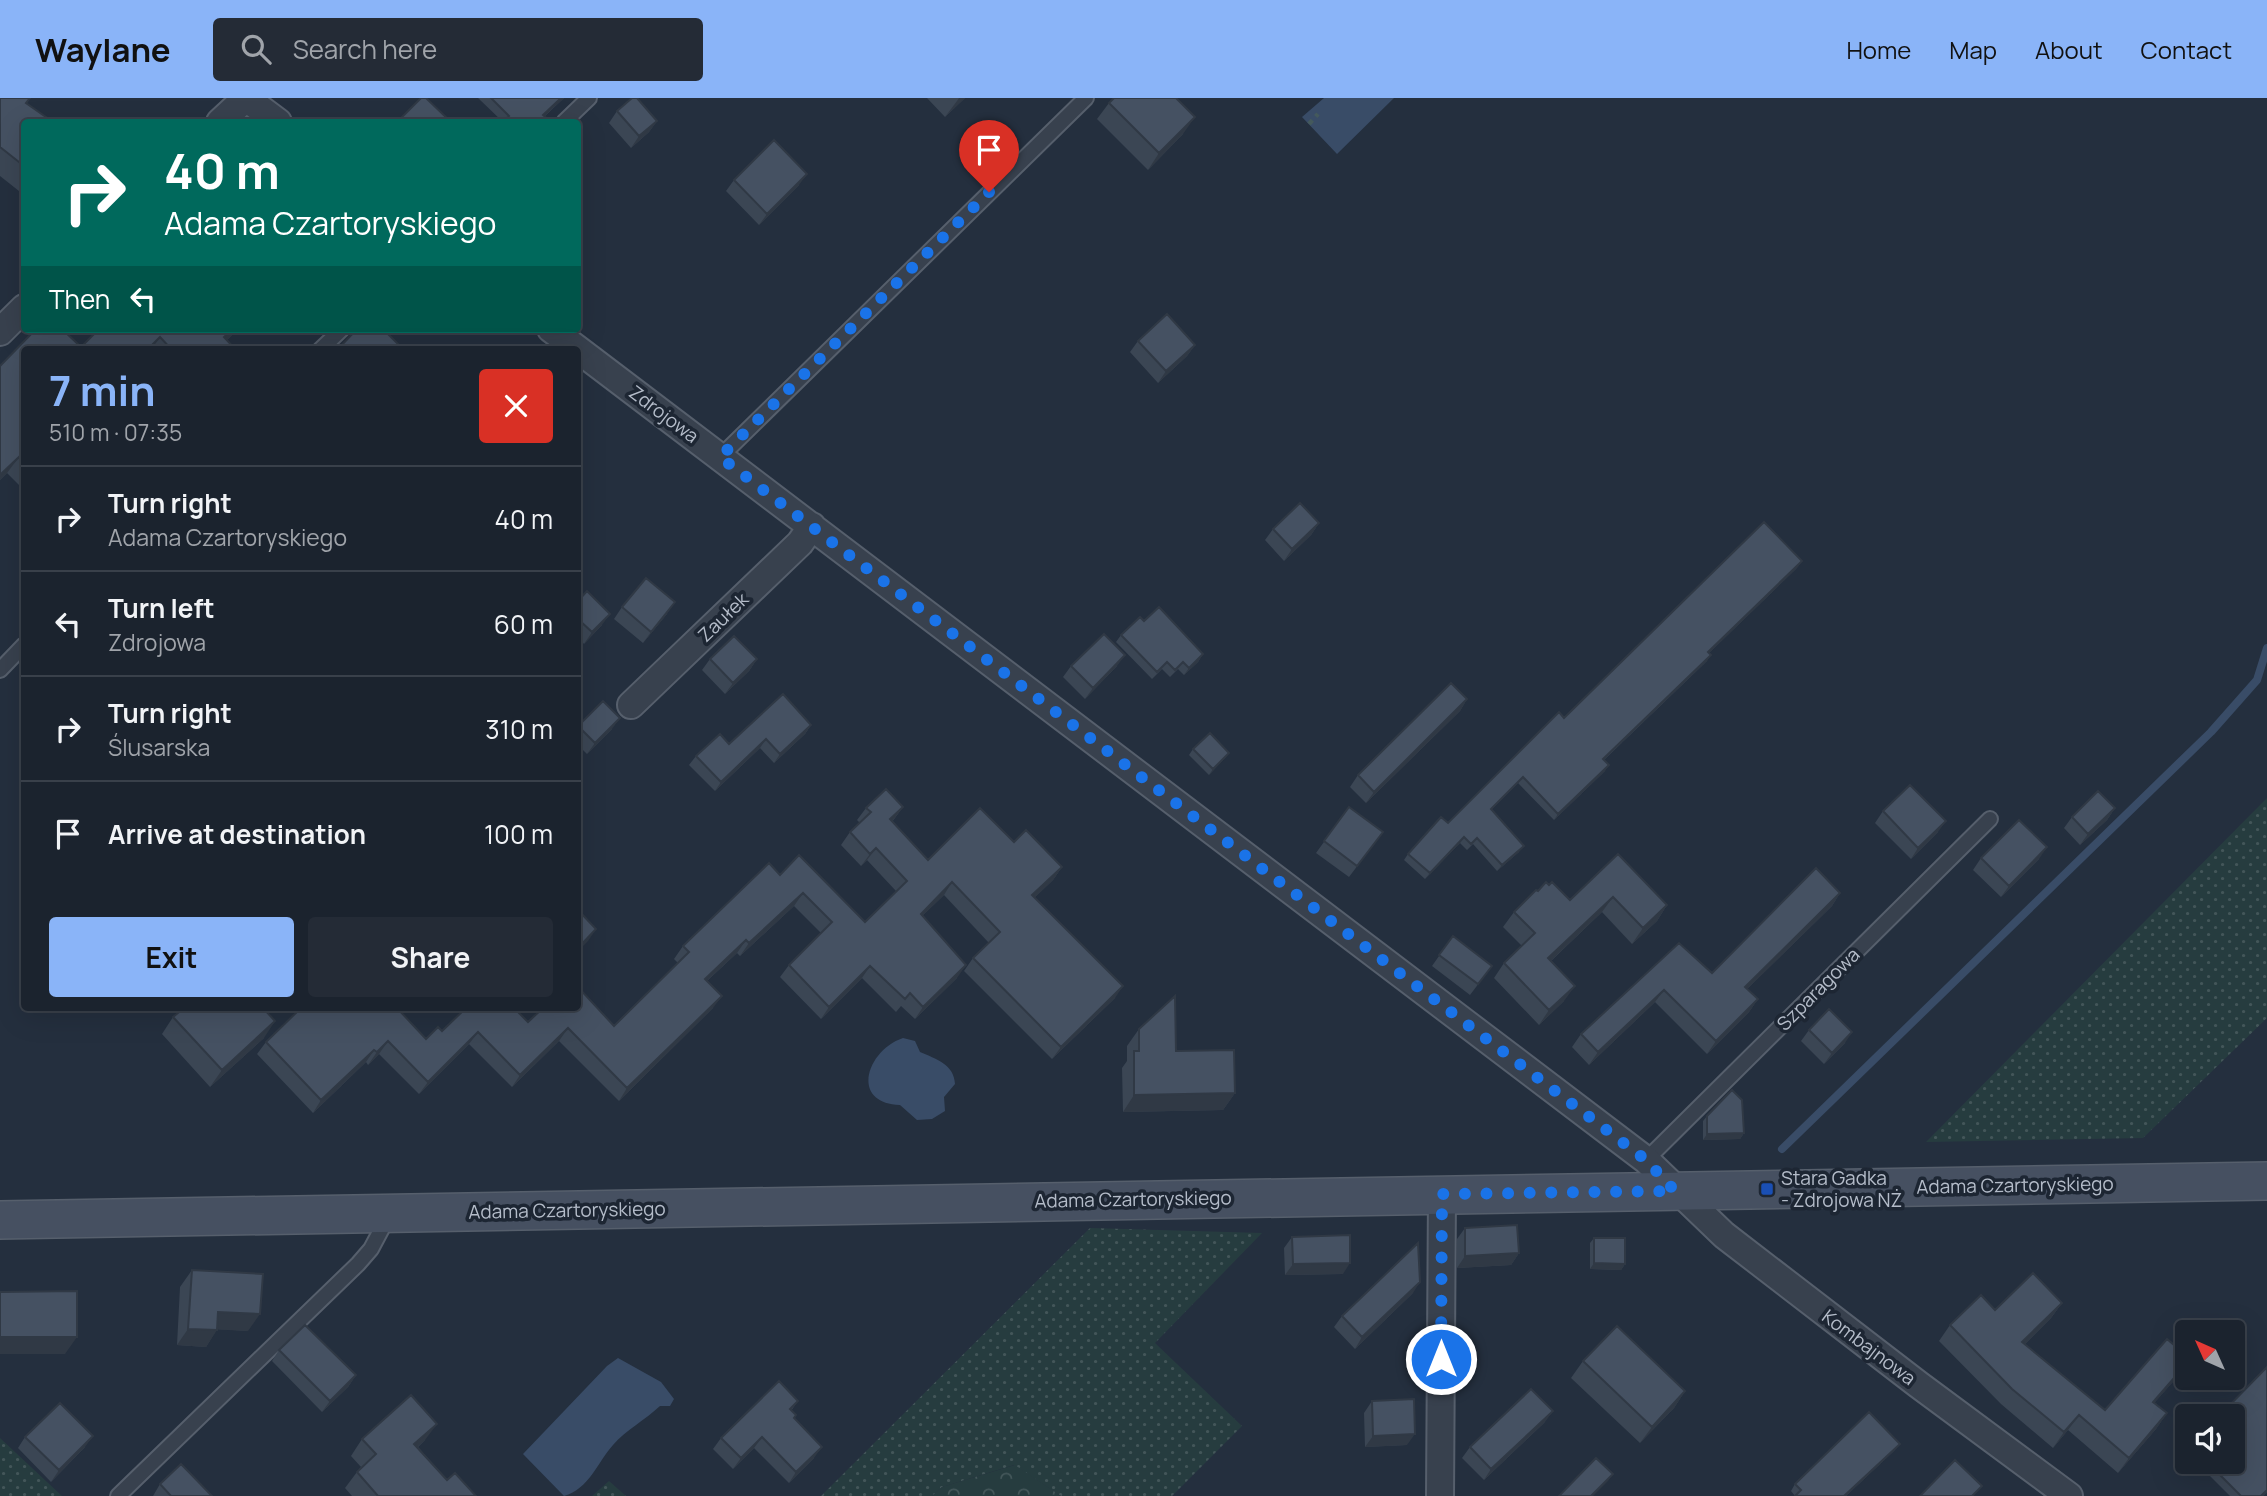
<!DOCTYPE html>
<html lang="en">
<head>
<meta charset="utf-8">
<style>
  :root { --surface:#1b232e; --page:#242b36; --text:#f1f3f6; --muted:#a0a4aa; --line:#39404a; --accent:#8ab4f8 }
  body { margin:0; font-family:Manrope,sans-serif; background:var(--page); color:var(--text); height:100vh; display:flex; flex-direction:column; font-size:26px; white-space:nowrap }
  * { box-sizing:border-box; margin:0 }
  p { font-size:23px; color:var(--muted) }
  .icon { flex:none; width:38px; height:38px; fill:none; stroke:currentColor; stroke-width:2; stroke-linecap:round; stroke-linejoin:round }
  .map { position:relative; flex:1; overflow:hidden }
  .side { position:absolute; left:21px; top:248px; width:560px; height:665px; display:flex; flex-direction:column; background:var(--surface); border-radius:7px; box-shadow:0 7px 28px #0002,0 0 0 2px var(--line) }
  .side>* { flex:none }
  .hud { position:absolute; left:21px; top:21px; width:560px; height:214px; border-radius:7px; box-shadow:0 7px 28px #0002,0 0 0 2px var(--line); background:#00695c; color:#fff; overflow:hidden }
  .needle { width:46px; rotate:315deg }
  .controls { position:absolute; left:2175px; top:1222px; display:grid; gap:14px }
  .controls a { display:grid; place-items:center; width:70px; height:70px; border-radius:7px; background:var(--surface); box-shadow:0 7px 28px #0002,0 0 0 2px var(--line); font-size:35px }
  .pin { position:absolute; display:grid; place-items:center; width:60px; height:60px; color:#fff; margin:-72px -30px; border-radius:50% 50% 50% 0; rotate:-45deg; box-shadow:0 0 7px #0007 }
  .pin .icon { rotate:45deg }
  .me { position:absolute; width:77px; margin:-38px; rotate:0deg; stroke-linejoin:round; filter:drop-shadow(0 0 5px #0008) }
  .turn { display:flex; align-items:center; gap:24px; height:147px; padding:0 28px; font-size:32px }
  .turn .icon { width:91px; height:91px; stroke-width:2.5 }
  .turn b { display:block; font-size:49px; line-height:60px }
  .then { display:flex; align-items:center; height:66px; padding:0 28px; background:#0003; gap:14px; font-size:26px }
  .round { display:grid; place-items:center; flex:none; width:74px; height:74px; border-radius:7px; background:var(--page) }
  .summary { display:flex; align-items:center; justify-content:space-between; height:119px; padding:0 28px }
  h1 { font-size:42px; font-weight:700; line-height:52px; color:var(--accent) }
  .cta { display:flex; gap:14px; margin-top:auto; padding:14px 28px }
  .cta a { flex:1; height:80px; border-radius:7px; background:var(--accent); color:#111; font-size:28px; font-weight:700; line-height:80px; text-align:center }
  .cta a+a { background:var(--page); color:var(--text) }
  ul { padding:0; list-style:none }
  li { display:flex; align-items:center; gap:21px; height:105px; padding:0 28px; border-top:2px solid var(--line) }
  li div { flex:1 }
  li b { display:block; font-size:26px }
  li em { font-style:normal }
  header { display:flex; align-items:center; gap:42px; box-sizing:border-box; height:98px; padding:0 35px; background:var(--accent); color:#111 }
  header strong { font-size:33px }
  nav { display:flex; gap:38px; margin-inline-start:auto; font-size:24px }
  .search { width:490px; height:63px; background:var(--page); display:flex; align-items:center; gap:18px; box-sizing:border-box; padding:0 24px; border-radius:7px; color:var(--muted); font-size:26px }
  .map>svg:first-child { display:block }
  .grass { fill:url(#grass-dots) }
  .forest { fill:url(#forest-crowns) }
  .water { fill:#394c67 }
  .lines { fill:none; stroke-linecap:round; stroke-linejoin:round }
  .stream { stroke:#394c67; stroke-width:8 }
  .lane-casing { stroke:#565f6c; stroke-width:18 }
  .street-casing { stroke:#565f6c; stroke-width:30 }
  .secondary-casing { stroke:#565f6c; stroke-width:40 }
  .path { stroke:#44595c; stroke-width:4.5; stroke-dasharray:5 5; stroke-linecap:butt }
  .lane { stroke:#38414e; stroke-width:14 }
  .street { stroke:#38414e; stroke-width:26 }
  .secondary { stroke:#465061; stroke-width:37 }
  .wall { fill:#3b4654 }
  .shaded-wall { fill:#303945 }
  .building { fill:#455162; stroke:#303945; stroke-width:2 }
  .route { stroke:#1a73e8; stroke-width:12; stroke-dasharray:0 21.6 }
  .transit-dot { fill:#1a4fb4; stroke:#1d2633; stroke-width:2.5 }
  .labels { text-anchor:middle; stroke-width:7; stroke-linejoin:round; paint-order:stroke }
  .street-label { font-size:19px; fill:#b4bcc9; stroke:#1d2633 }
  .poi-label { font-size:19px; fill:#b4bcc9; stroke:#1d2633; text-anchor:start }
</style>
</head>
<body>
<header>
<strong>Waylane</strong>
<div class="search"><svg class="icon" aria-label="search" viewBox="0 0 24 24"><circle cx="10" cy="10" r="6"/><path d="M15 15l6 6"/></svg>Search here</div>
<nav><a>Home</a><a>Map</a><a>About</a><a>Contact</a></nav>
</header>
<div class="map">
<svg width="2267" height="1398" viewBox="0 0 2267 1398">
  <defs>
    <pattern id="grass-dots" width="8" height="8" patternUnits="userSpaceOnUse" patternTransform="scale(1.75)"><rect width="8" height="8" fill="#263c3f"/><path d="M2 2h.1M6 6h.1" fill="none" stroke="#435659" stroke-width="1.8" stroke-linecap="round"/></pattern>
    <pattern id="forest-crowns" width="20" height="18" patternUnits="userSpaceOnUse" patternTransform="scale(1.75)"><rect width="20" height="18" fill="#263c3f"/><path d="M2 6a3 3 0 1 1 6 0M12 15a3 3 0 1 1 6 0" fill="none" stroke="#435659"/></pattern>
  </defs>
  <rect width="100%" height="100%" fill="#242f3e"/>
  <path class="grass" d="M2267 700V920L2143 1040 1926 1044Z
    M1090 1130 1262 1135 1155 1245 1242 1328 1172 1398H1061L1014 1367 942 1389 932 1398H821Z
    M0 1340 62 1398H0Z
    M609 1383 626 1398H592Z"/>
  <path class="forest" d="M1015 1367 1061 1398H932L942 1389Z"/>
  <path class="water" d="M1324 0H1394L1337 56 1302 19Z
    M903 940 915 943 920 954C936 961 954 966 955 986L944 999 945 1013 932 1021 917 1022 900 1007C849 1005 867 952 903 940Z
    M618 1260 661 1284 674 1301 670 1308H660C645 1322 626 1332 613 1347 597 1365 589 1391 564 1398L523 1356 607 1268Z"/>
  <g class="lines">
    <path class="stream" d="M1782 1051 2211 634 2257 582 2267 550"/>
    <defs>
      <path id="lane" d="M564 24 589 0
        M320 252 342 231
        M720 359 1086 0
        M0 572 24 547
        M1646 1062 1990 721
        M118 1398 358 1166 371 1151 388 1119"/>
      <path id="street" d="M246 0 278 24
        M220 24 246 0
        M551 231 1646 1062 1724 1137 1919 1287 2069 1398
        M0 234 24 210
        M631 607 800 445 812 428
        M1440 1398 1442 1096"/>
      <path id="secondary" d="M0 1122 2267 1083"/>
    </defs>
    <use href="#lane" class="lane-casing"/>
    <use href="#street" class="street-casing"/>
    <use href="#secondary" class="secondary-casing"/>
    <path class="path" d="M1309 26 1318 16"/>
    <use href="#lane" class="lane"/>
    <use href="#street" class="street"/>
    <use href="#secondary" class="secondary"/>
  </g>
  <path class="wall" d="M0 0H30L27 5 24 24V97L0 78Z
    M478 0H564L545 18 503 24Z
    M927 0H965L945 19Z
    M1109 5 1183 36 1148 72 1097 21Z
    M617 13 657 23 649 34 631 50 609 25Z
    M734 82 799 87 759 127 726 93Z
    M36 231H62L81 249 99 231H238L227 242 236 252H24V392L7 375 0 382V268Z
    M1138 243 1195 247 1187 258 1158 285 1130 254Z
    M1319 425 1311 437 1284 463 1265 442 1273 431Z
    M1798 469 1709 555 1707 563 1604 662 1605 673 1554 722 1518 685 1491 712 1519 754 1497 773 1473 746 1467 752 1460 745 1425 781 1404 762 1408 756 1448 725 1564 620Z
    M578 503 602 527 584 546 578 539Z
    M622 509 667 516 643 545 614 521Z
    M1144 523 1203 556 1198 564 1184 577 1178 571 1170 579 1162 571 1152 581 1116 544 1121 537Z
    M710 561H757L749 573 725 596 702 572Z
    M1071 568H1117L1085 601 1063 579Z
    M1467 601 1460 613 1366 705 1350 689 1358 677Z
    M603 603 612 631 587 656 578 647V629Z
    M811 627 805 636 774 665 760 650 715 693 689 667 696 658 729 646Z
    M1193 651 1229 655 1225 660 1209 677 1189 657Z
    M903 709 892 724 928 762 1014 744 1062 769 1053 782 1034 800 1115 900 1052 961 964 873 973 860 989 845 944 797 922 818 957 880 915 921 901 908 896 914 862 880 821 921 780 879 789 867 821 835 794 808 740 858 737 855 707 883 713 910 619 1003 559 943 512 989 469 946 419 996 379 956 368 967 366 964 313 1015 257 956 266 944 426 941 442 933 528 924 614 928 678 865 674 861 683 848 780 777 865 824 896 793 867 762 861 768 841 747 850 734 860 725 857 722 866 710Z
    M1349 709 1383 734 1349 779 1316 755Z
    M2115 710 2107 722 2080 747 2064 730 2072 719Z
    M1883 713 1938 734 1911 761 1875 725Z
    M1618 756 1667 807 1657 823 1632 846 1602 814 1551 863 1564 903 1539 927 1494 880 1504 865 1522 848 1503 829 1514 814 1538 793 1549 787 1570 802Z
    M1981 760 2039 761 2001 799 1973 772Z
    M1840 795 1832 808 1747 891 1758 901 1749 914 1707 956 1655 904 1589 967 1572 949 1581 936 1679 845 1712 875Z
    M1453 838 1492 868 1470 897 1432 868Z
    M173 919 264 940 210 989 162 936Z
    M1139 931 1176 953 1235 995 1223 1012 1123 1014 1122 970 1127 963V948Z
    M1809 932 1845 945 1824 966 1801 943Z
    M1707 1018 1744 1035 1740 1041 1703 1042V1023Z
    M1465 1130 1519 1155 1511 1167 1457 1170V1141Z
    M1292 1139 1343 1176 1285 1177 1284 1150Z
    M1594 1140 1625 1166 1621 1172 1590 1171V1145Z
    M192 1172 248 1233 217 1231 206 1249 177 1247 180 1189Z
    M1413 1195 1355 1251 1334 1229 1342 1218Z
    M2062 1205 2051 1220 2025 1246 2105 1312 2179 1277 2154 1305 2167 1315 2156 1331 2118 1375 2068 1332 2053 1350 2001 1306 1939 1243 1950 1227 1995 1212Z
    M279 1252 356 1277 348 1289 322 1314 272 1263Z
    M1583 1263 1685 1293 1674 1310 1640 1345 1571 1280Z
    M2267 1269V1394L2263 1398H2230L2195 1363H2233Z
    M798 1303 791 1313 814 1360 789 1385 754 1350 733 1371 713 1351 721 1340Z
    M1372 1303 1407 1347 1365 1349 1364 1315Z
    M1545 1324 1484 1382 1462 1360 1470 1349Z
    M25 1339 85 1349 51 1384 18 1350Z
    M362 1341 425 1342 418 1349 447 1382 476 1398H352L345 1390 357 1374 361 1369 351 1358Z
    M1895 1352 1846 1398H1795L1791 1393 1795 1386Z
    M160 1386 212 1398H153Z"/>
  <path class="shaded-wall" d="M561 0H564L538 24 543 17Z
    M959 0H965L945 19 957 3Z
    M1195 19 1183 36 1148 72 1159 55Z
    M657 23 649 34 631 50 639 38Z
    M807 76 799 87 759 127 767 116Z
    M233 231H238L217 252 224 239Z
    M160 239 151 252H147Z
    M1195 247 1187 258 1158 285 1166 273Z
    M19 359 7 375 0 382V377Z
    M1319 425 1311 437 1284 463 1292 451Z
    M1802 463 1798 469 1704 560 1708 554Z
    M675 504 667 516 643 545 651 534Z
    M610 516 602 527 584 546 592 534Z
    M1203 556 1198 564 1184 577 1189 570Z
    M1125 557 1117 568 1085 601 1093 590Z
    M1711 557 1707 563 1598 667 1603 661Z
    M757 561 749 573 725 596 733 585Z
    M1467 601 1460 613 1366 705 1374 694Z
    M620 620 612 631 587 656 595 645Z
    M811 627 805 636 774 665 780 656Z
    M766 641 760 650 715 693 721 684Z
    M1229 655 1225 660 1209 677 1213 671Z
    M1609 667 1605 673 1554 722 1558 716Z
    M1523 679 1518 685 1486 717 1491 711Z
    M903 709 894 721 881 734 890 721Z
    M2115 710 2107 722 2080 747 2088 736Z
    M1946 723 1938 734 1911 761 1918 750Z
    M1464 739 1460 745 1425 781 1430 775Z
    M1524 748 1519 754 1497 773 1502 767Z
    M2047 749 2039 761 2001 799 2009 788Z
    M876 750 867 762 861 768 870 756Z
    M1062 769 1053 782 1024 810 1032 797Z
    M952 784 944 797 912 828 921 816Z
    M803 795 794 808 740 858 749 845Z
    M1840 795 1832 808 1736 902 1745 889Z
    M1613 799 1602 814 1538 875 1548 860Z
    M1667 807 1657 823 1632 846 1643 830Z
    M596 831 588 843 578 853V850Z
    M746 842 737 855 696 893 705 881Z
    M966 867 957 880 915 921 923 909Z
    M870 868 862 880 821 921 829 909Z
    M1123 888 1115 900 1052 961 1061 949Z
    M1575 888 1564 903 1539 927 1549 912Z
    M1664 892 1655 904 1589 967 1598 954Z
    M722 898 713 910 619 1003 627 990Z
    M1758 901 1749 914 1707 956 1716 943Z
    M275 923 264 940 210 989 222 972Z
    M568 930 559 943 512 989 520 977Z
    M478 934 469 946 419 996 428 984Z
    M1852 934 1845 945 1824 966 1832 955Z
    M388 943 379 956 368 967 377 954Z
    M374 952 366 964 313 1015 321 1002Z
    M1235 995 1223 1012 1123 1014 1134 997Z
    M1744 1035 1740 1041 1703 1042 1707 1036Z
    M1519 1155 1511 1167 1457 1170 1465 1158Z
    M1350 1165 1343 1176 1285 1177 1293 1166Z
    M1594 1165 1625 1166 1621 1172 1590 1171Z
    M1420 1184 1413 1195 1355 1251 1362 1239Z
    M2062 1205 2051 1220 2012 1259 2022 1244Z
    M218 1214 260 1216 248 1233 207 1231Z
    M188 1231 217 1232 206 1249 177 1247Z
    M0 1239H77L65 1256H0Z
    M2188 1265 2179 1277 2142 1319 2153 1304Z
    M356 1277 348 1289 322 1314 330 1303Z
    M1685 1293 1674 1310 1640 1345 1652 1329Z
    M1553 1313 1545 1324 1484 1382 1491 1371Z
    M2167 1315 2156 1331 2118 1375 2129 1360Z
    M2079 1317 2068 1332 2053 1350 2064 1334Z
    M437 1326 425 1342 403 1362 414 1346Z
    M1415 1336 1407 1347 1365 1349 1373 1338Z
    M93 1338 85 1349 51 1384 59 1372Z
    M762 1339 754 1350 733 1371 741 1360Z
    M1900 1346 1895 1352 1846 1398H1844Z
    M822 1349 814 1360 789 1385 796 1374Z
    M1613 1376 1608 1383 1593 1398H1591Z"/>
  <path class="building" d="M0 0H30L26 5 53 24H24V68L0 49Z
    M421 0H426L451 24H397Z
    M491 0H561L543 17 551 24H503L509 18Z
    M632 0H637L657 23 639 38 617 13Z
    M1114 0H1176L1195 19 1159 55 1109 5Z
    M774 42 807 76 767 116 734 82Z
    M1167 216 1195 247 1166 273 1138 243Z
    M36 231H62L81 249 99 231H233L224 239 236 252H172L160 239 147 252H24V364L19 359 0 377V268Z
    M357 231H383L404 252H337Z
    M1300 405 1319 425 1292 451 1273 431Z
    M1764 424 1802 463 1708 554 1711 557 1603 661 1609 667 1558 716 1523 679 1491 711 1524 748 1502 767 1477 740 1471 746 1464 739 1430 775 1408 756 1441 719 1448 725 1559 614 1564 620Z
    M646 480 675 504 651 534 622 509Z
    M587 493 610 516 592 534 578 521V503Z
    M1159 509 1203 556 1189 570 1183 564 1175 572 1167 564 1157 574 1121 537 1140 519 1144 523Z
    M1104 536 1125 557 1093 590 1071 568Z
    M734 538 757 561 733 585 710 561Z
    M1451 585 1467 601 1374 694 1358 677Z
    M783 596 811 627 780 656 766 641 721 684 696 658 720 636 729 646Z
    M603 603 620 620 595 645 578 628Z
    M1210 635 1229 655 1213 671 1193 651Z
    M1910 687 1946 723 1918 750 1883 713Z
    M886 691 903 709 890 721 928 762 980 710 1014 744 1026 732 1062 769 1032 797 1123 888 1061 949 973 860 1000 834 952 784 921 816 966 867 923 909 910 895 905 901 870 868 829 909 789 867 832 824 803 795 749 845 746 842 705 881 722 898 627 990 568 930 520 977 478 934 428 984 388 943 377 954 374 952 321 1002 266 944 301 910H397L426 941 438 929 442 933 466 910H514L528 924 543 910H578V889L614 928 689 854 683 848 769 765 780 777 799 757 865 824 907 783 876 750 870 756 850 734 871 714 866 710Z
    M2098 693 2115 710 2088 736 2072 719Z
    M1349 709 1383 734 1357 768 1324 743Z
    M2019 722 2047 749 2009 788 1981 760Z
    M1618 756 1667 807 1643 830 1613 799 1548 860 1575 888 1549 912 1504 865 1535 835 1514 814 1536 792 1538 793 1546 784 1549 787 1552 784 1570 802Z
    M1816 770 1840 795 1745 889 1758 901 1716 943 1664 892 1598 954 1581 936 1679 845 1712 875Z
    M578 812 596 831 578 850Z
    M1453 838 1492 868 1478 886 1439 857Z
    M1175 898 1176 953 1234 952 1235 995 1134 997V953H1139V931Z
    M184 910H263L275 923 222 972 173 919Z
    M1829 911 1852 934 1832 955 1809 932Z
    M1732 992 1742 1002 1744 1035 1707 1036V1018Z
    M1517 1127 1519 1155 1465 1158V1130Z
    M1350 1137V1165L1293 1166 1292 1139Z
    M1594 1140H1625V1166L1594 1165Z
    M1418 1145 1420 1184 1362 1239 1342 1218Z
    M192 1172 263 1176 260 1216 218 1214 217 1232 188 1231Z
    M2033 1175 2062 1205 2022 1244 2105 1312 2167 1241 2188 1259V1264L2153 1304 2167 1315 2129 1360 2079 1317 2064 1334 2012 1291 1950 1227 1981 1197 1995 1212Z
    M77 1193V1239H0V1194Z
    M305 1227 356 1277 330 1303 279 1252Z
    M1617 1228 1685 1293 1652 1329 1583 1263Z
    M2267 1269V1392L2261 1398H2241L2206 1363H2233V1318H2219Z
    M779 1283 798 1303 790 1311 796 1317 794 1320 822 1349 796 1374 762 1339 741 1360 721 1340Z
    M1531 1291 1553 1313 1491 1371 1470 1349Z
    M411 1297 437 1326 414 1346 447 1382 455 1375 476 1398H378L357 1374 376 1356 362 1341Z
    M1414 1301 1415 1336 1373 1338 1372 1303Z
    M60 1305 93 1338 59 1372 25 1339Z
    M1869 1314 1900 1346 1844 1398H1795L1801 1392 1795 1386Z
    M1596 1360 1613 1376 1591 1398H1559Z
    M1955 1362 1982 1388 1972 1398H1920Z
    M181 1366 212 1398H171L160 1386Z"/>
  <g class="lines">
    <path class="route" d="M989 94 720 359 1646 1062 1675 1093 1442 1096 1441 1261"/>
  </g>
  <rect class="transit-dot" x="1760" y="1084" width="14" height="14" rx="3.5"/>
  <g class="labels">
    <g class="street-label">
      <text transform="translate(664 316) rotate(37)" y="7">Zdrojowa</text>
      <text transform="translate(723 519) rotate(-44)" y="7">Zaułek</text>
      <text transform="translate(1818 891) rotate(-45)" y="7">Szparagowa</text>
      <text transform="translate(2015 1087) rotate(-1)" y="7">Adama Czartoryskiego</text>
      <text transform="translate(1133 1101) rotate(-1)" y="7">Adama Czartoryskiego</text>
      <text transform="translate(567 1112) rotate(-1)" y="7">Adama Czartoryskiego</text>
      <text transform="translate(1869 1249) rotate(37)" y="7">Kombajnowa</text>
    </g>
    <g class="poi-label">
      <text x="1781" y="1087">Stara Gadka<tspan x="1781" dy="22">- Zdrojowa NŻ</tspan></text>
    </g>
  </g>
</svg>
<div class="controls">
<a><svg class="needle" viewBox="-14 -14 28 28"><path d="M0-13l5 13h-10z" fill="#e53935"/><path d="M0 13l5-13h-10z" fill="#a0a4aa"/></svg></a>
<a><svg class="icon" aria-label="sound" viewBox="0 0 24 24"><path d="M4 9h4l5-4v14l-5-4H4zM17 9q2 3 0 6"/></svg></a>
</div>
<div class="pin" style="left:989px;top:94px;background:#d93025"><svg class="icon" aria-label="arrive" viewBox="0 0 24 24"><path d="M6 21V4h12l-3 4 3 4H6"/></svg></div>
<svg class="me" style="left:1441px;top:1261px" viewBox="-20 -20 40 40"><circle r="17" fill="#1a73e8" stroke="#fff" stroke-width="3"/><path d="M0-11L8 9 0 5-8 9z" fill="#fff"/></svg>
<div class="hud">
<div class="turn"><svg class="icon" aria-label="right" viewBox="0 0 24 24"><path d="M7 20v-9h11M14 6l5 5-5 5"/></svg><div><b>40 m</b>Adama Czartoryskiego</div></div>
<div class="then">Then<svg class="icon" aria-label="left" viewBox="0 0 24 24"><path d="M17 20v-9H6M10 6l-5 5 5 5"/></svg></div>
</div>
<section class="side">
<div class="summary"><div><h1>7 min</h1><p>510 m · 07:35</p></div><a class="round" style="background:#d93025;color:#fff"><svg class="icon" aria-label="close" viewBox="0 0 24 24"><path d="M6 6l12 12M18 6L6 18"/></svg></a></div>
<ul>
<li><svg class="icon" aria-label="right" viewBox="0 0 24 24"><path d="M7 20v-9h11M14 6l5 5-5 5"/></svg><div><b>Turn right</b><p>Adama Czartoryskiego</p></div><em>40 m</em></li>
<li><svg class="icon" aria-label="left" viewBox="0 0 24 24"><path d="M17 20v-9H6M10 6l-5 5 5 5"/></svg><div><b>Turn left</b><p>Zdrojowa</p></div><em>60 m</em></li>
<li><svg class="icon" aria-label="right" viewBox="0 0 24 24"><path d="M7 20v-9h11M14 6l5 5-5 5"/></svg><div><b>Turn right</b><p>Ślusarska</p></div><em>310 m</em></li>
<li><svg class="icon" aria-label="arrive" viewBox="0 0 24 24"><path d="M6 21V4h12l-3 4 3 4H6"/></svg><div><b>Arrive at destination</b></div><em>100 m</em></li>
</ul>
<div class="cta"><a>Exit</a><a>Share</a></div>
</section>
</div>
</body>
</html>
